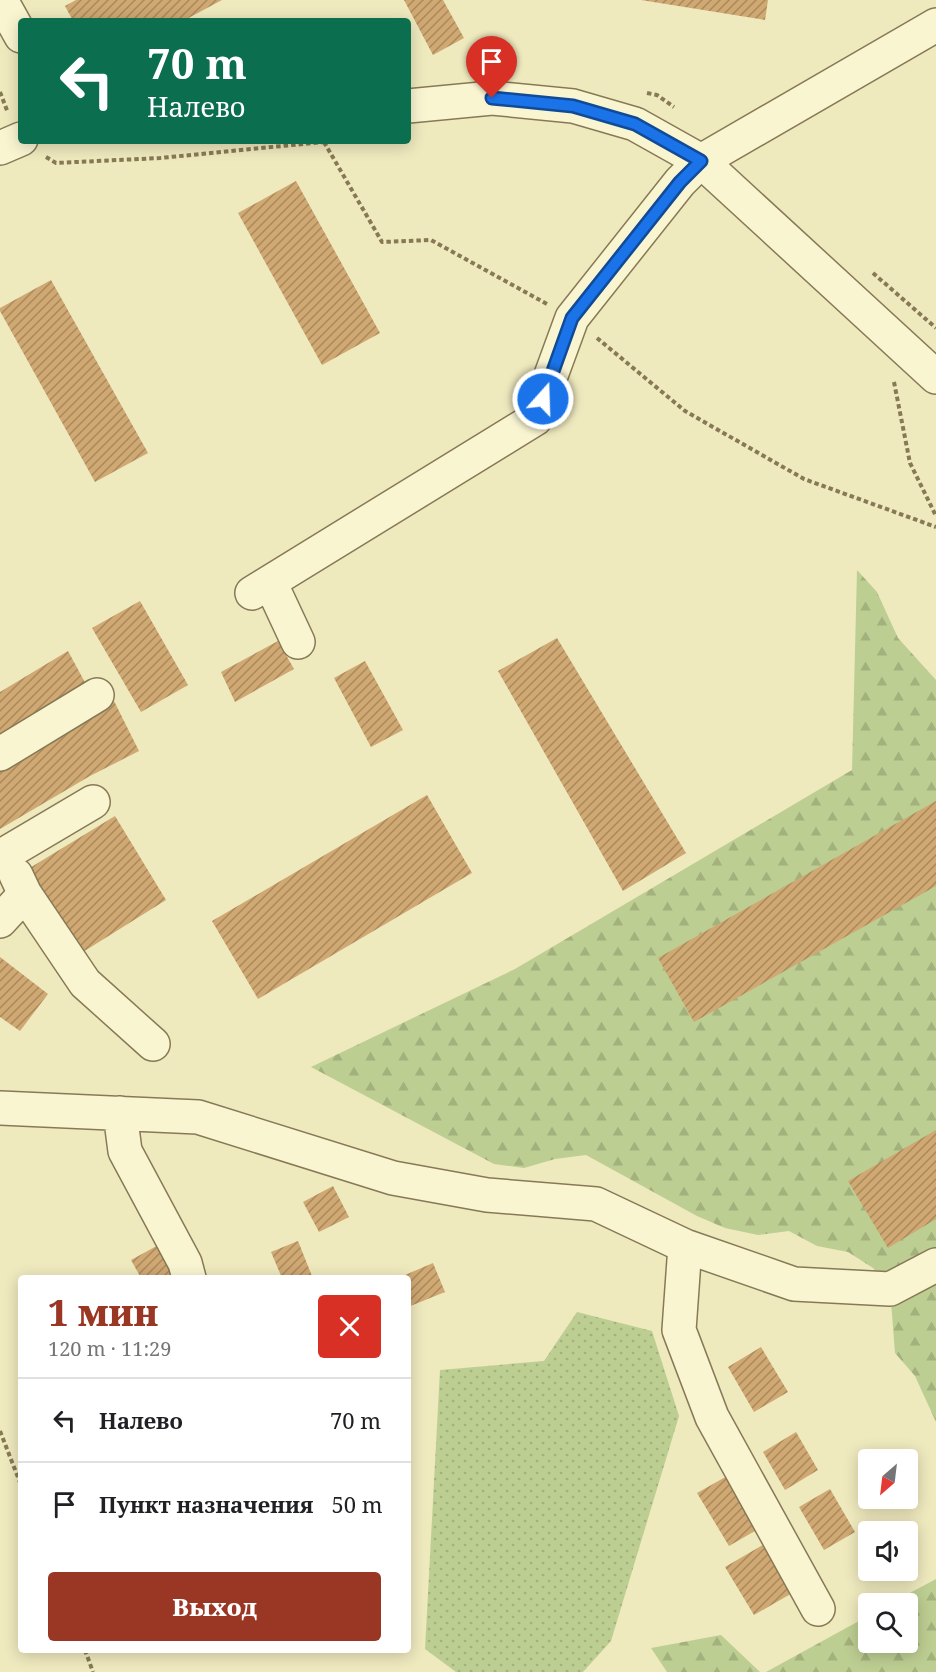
<!DOCTYPE html>
<html lang="ru">
<head>
<meta charset="utf-8">
<style>
  :root { --surface:#fff; --page:#f6f6f6; --text:#202124; --muted:#757577; --line:#e0e0e0; --accent:#9a3624 }
  body { margin:0; font-family:"Noto Serif",serif; background:var(--page); color:var(--text); height:100vh; display:flex; flex-direction:column; font-size:22px; white-space:nowrap }
  * { box-sizing:border-box; margin:0 }
  p { font-size:20px; color:var(--muted) }
  .icon { flex:none; width:33px; height:33px; fill:none; stroke:currentColor; stroke-width:2; stroke-linecap:round; stroke-linejoin:round }
  .map { position:relative; flex:1; overflow:hidden }
  .side { position:absolute; left:18px; top:1275px; width:393px; height:378px; display:flex; flex-direction:column; background:var(--surface); border-radius:6px; box-shadow:0 3px 15px #0003 }
  .side>* { flex:none }
  .banner { position:absolute; left:18px; top:18px; width:393px; height:126px; border-radius:6px; box-shadow:0 3px 15px #0003; background:#0b6e4f; color:#fff; overflow:hidden }
  .needle { width:39px; rotate:208deg }
  .fabs { position:absolute; left:858px; top:1449px; display:grid; gap:12px }
  .fabs a { display:grid; place-items:center; width:60px; height:60px; border-radius:6px; background:var(--surface); box-shadow:0 3px 15px #0003; font-size:30px }
  .pin { position:absolute; display:grid; place-items:center; width:51px; height:51px; color:#fff; margin:-62px -26px; border-radius:50% 50% 50% 0; rotate:-45deg; box-shadow:0 0 6px #0007 }
  .pin .icon { rotate:45deg }
  .me { position:absolute; width:66px; margin:-33px; rotate:20deg; stroke-linejoin:round; filter:drop-shadow(0 0 4px #0008) }
  .turn { display:flex; align-items:center; gap:21px; height:126px; padding:0 30px; font-size:27px }
  .turn .icon { width:78px; height:78px; stroke-width:2.5 }
  .turn b { display:block; font-size:42px; line-height:51px }
  .round { display:grid; place-items:center; flex:none; width:63px; height:63px; border-radius:6px; background:var(--page) }
  .headline { display:flex; align-items:center; justify-content:space-between; height:102px; padding:0 30px }
  h1 { font-size:36px; font-weight:800; line-height:45px; color:var(--accent) }
  .primary-button { display:flex; gap:12px; margin-top:auto; padding:12px 30px }
  .primary-button a { flex:1; height:69px; border-radius:6px; background:var(--accent); color:#fff; font-size:24px; font-weight:800; line-height:69px; text-align:center }
  ul { padding:0; list-style:none }
  li { display:flex; align-items:center; gap:18px; height:84px; padding:0 30px; border-top:2px solid var(--line) }
  li div { flex:1 }
  li b { display:block; font-size:22px }
  li em { font-style:normal }
  .map>svg:first-child { display:block }
  .grass { fill:url(#grass-dots) }
  .forest { fill:url(#forest-firs) }
  .building { fill:url(#building-hatch) }
  .lines { fill:none; stroke-linecap:round; stroke-linejoin:round }
  .minor-casing { stroke:#887956; stroke-width:36 }
  .path { stroke:#887956; stroke-width:4; stroke-dasharray:4.5 3; stroke-linecap:butt }
  .minor { stroke:#faf5d1; stroke-width:33 }
  .route-casing { stroke:#114b97; stroke-width:15 }
  .route { stroke:#1a73e8; stroke-width:10 }
</style>
</head>
<body>
<div class="map">
<svg width="936" height="1672" viewBox="0 0 936 1672">
  <defs>
    <pattern id="grass-dots" width="8" height="8" patternUnits="userSpaceOnUse" patternTransform="scale(1.5)"><rect width="8" height="8" fill="#bdce92"/><path d="M2 2h.1M6 6h.1" fill="none" stroke="#a3b17d" stroke-width="1.8" stroke-linecap="round"/></pattern>
    <pattern id="forest-firs" width="22" height="20" patternUnits="userSpaceOnUse" patternTransform="scale(1.5)"><rect width="22" height="20" fill="#bdce92"/><path d="M5 1l3.5 6h-7zM16 11l3.5 6h-7z" fill="#a3b17d"/></pattern>
    <pattern id="building-hatch" width="6" height="6" patternUnits="userSpaceOnUse" patternTransform="scale(1.5)"><rect width="6" height="6" fill="#cfa872"/><path d="M-1 1l2-2M0 6l6-6M5 7l2-2" fill="none" stroke="#a9895d"/></pattern>
  </defs>
  <rect width="100%" height="100%" fill="#efe9be"/>
  <path class="grass" d="M577 1312 652 1331 679 1416 611 1641 583 1672H456L425 1649 440 1370 544 1361Z"/>
  <path class="forest" d="M857 570 877 592 898 638 936 680V1422L915 1376 895 1353 890 1289 873 1268 848 1252 817 1246 789 1231 758 1235 725 1228 697 1216 586 1155 555 1159 524 1168 494 1164 311 1067 515 969 852 770Z
    M936 1579V1672H766L868 1616V1642H908V1604L891 1603Z
    M721 1635 760 1672H667L651 1648Z"/>
  <path class="building" d="M76 0H222L183 21H73L65 6Z
    M404 0H443L464 38 433 55Z
    M641 0H768L765 20Z
    M296 181 380 333 322 365 238 213Z
    M51 280 148 453 95 482 0 311V308Z
    M140 601 188 685 141 712 92 628Z
    M557 638 686 853 623 891 498 671Z
    M278 641 294 669 235 702 221 672Z
    M68 651 88 688 0 741V692Z
    M365 661 403 730 371 747 334 678Z
    M114 701 139 751 90 776 0 829V770Z
    M427 795 472 873 258 999 212 921Z
    M936 801V886L694 1022 658 958Z
    M115 816 166 900 83 952 28 869Z
    M0 957 48 994 20 1031 0 1017Z
    M936 1130V1219L888 1248 848 1181Z
    M333 1186 349 1217 319 1232 303 1202Z
    M298 1241 312 1276 307 1278H282L271 1252Z
    M162 1243 179 1274 171 1278H141L131 1260Z
    M433 1263 445 1292 408 1307V1278H398Z
    M761 1347 788 1392 754 1412 728 1367Z
    M796 1432 818 1470 785 1490 763 1452Z
    M729 1475 760 1528 729 1546 697 1493Z
    M830 1489 855 1532 824 1550 799 1507Z
    M766 1543 794 1592 754 1615 725 1567Z"/>
  <g class="lines">
    <defs>
      <path id="minor" d="M1 0 21 36
        M408 106 492 98 573 106 635 124 701 161 936 377
        M0 148 21 139
        M270 582 298 642
        M252 593 535 419 572 318 680 182 701 161 936 25
        M0 754 97 695
        M0 857 93 802
        M25 894 85 983 153 1044
        M0 921 25 894 16 875
        M0 1108 198 1117 393 1178 487 1195 596 1204 685 1246 794 1284 890 1289 936 1265
        M120 1113 125 1151 185 1263 189 1278
        M685 1246 679 1330 712 1417 818 1609"/>
    </defs>
    <use href="#minor" class="minor-casing"/>
    <path class="path" d="M0 92 8 113
      M647 93 657 95 674 107
      M324 142 382 242 431 240 547 304
      M46 157 56 163 160 158 333 141
      M873 273 936 328
      M597 338 685 411 804 479 936 527
      M894 382 910 463 936 516
      M0 1431 21 1485
      M85 1650 93 1672"/>
    <use href="#minor" class="minor"/>
  </g>
  <g class="lines">
    <defs>
      <path id="route" d="M492 98 573 106 635 124 701 161 680 182 572 318 543 399"/>
    </defs>
    <use href="#route" class="route-casing"/>
    <use href="#route" class="route"/>
  </g>
</svg>
<div class="fabs">
<a><svg class="needle" viewBox="-14 -14 28 28"><path d="M0-13l5 13h-10z" fill="#e53935"/><path d="M0 13l5-13h-10z" fill="#757577"/></svg></a>
<a><svg class="icon" aria-label="sound" viewBox="0 0 24 24"><path d="M4 9h4l5-4v14l-5-4H4zM17 9q2 3 0 6"/></svg></a>
<a><svg class="icon" aria-label="search" viewBox="0 0 24 24"><circle cx="10" cy="10" r="6"/><path d="M15 15l6 6"/></svg></a>
</div>
<div class="pin" style="left:492px;top:98px;background:#d93025"><svg class="icon" aria-label="arrive" viewBox="0 0 24 24"><path d="M6 21V4h12l-3 4 3 4H6"/></svg></div>
<svg class="me" style="left:543px;top:399px" viewBox="-20 -20 40 40"><circle r="17" fill="#1a73e8" stroke="#fff" stroke-width="3"/><path d="M0-11L8 9 0 5-8 9z" fill="#fff"/></svg>
<div class="banner">
<div class="turn"><svg class="icon" aria-label="left" viewBox="0 0 24 24"><path d="M17 20v-9H6M10 6l-5 5 5 5"/></svg><div><b>70 m</b>Налево</div></div>
</div>
<section class="side">
<div class="headline"><div><h1>1 мин</h1><p>120 m · 11:29</p></div><a class="round" style="background:#d93025;color:#fff"><svg class="icon" aria-label="close" viewBox="0 0 24 24"><path d="M6 6l12 12M18 6L6 18"/></svg></a></div>
<ul>
<li><svg class="icon" aria-label="left" viewBox="0 0 24 24"><path d="M17 20v-9H6M10 6l-5 5 5 5"/></svg><div><b>Налево</b></div><em>70 m</em></li>
<li><svg class="icon" aria-label="arrive" viewBox="0 0 24 24"><path d="M6 21V4h12l-3 4 3 4H6"/></svg><div><b>Пункт назначения</b></div><em>50 m</em></li>
</ul>
<div class="primary-button"><a>Выход</a></div>
</section>
</div>
</body>
</html>
